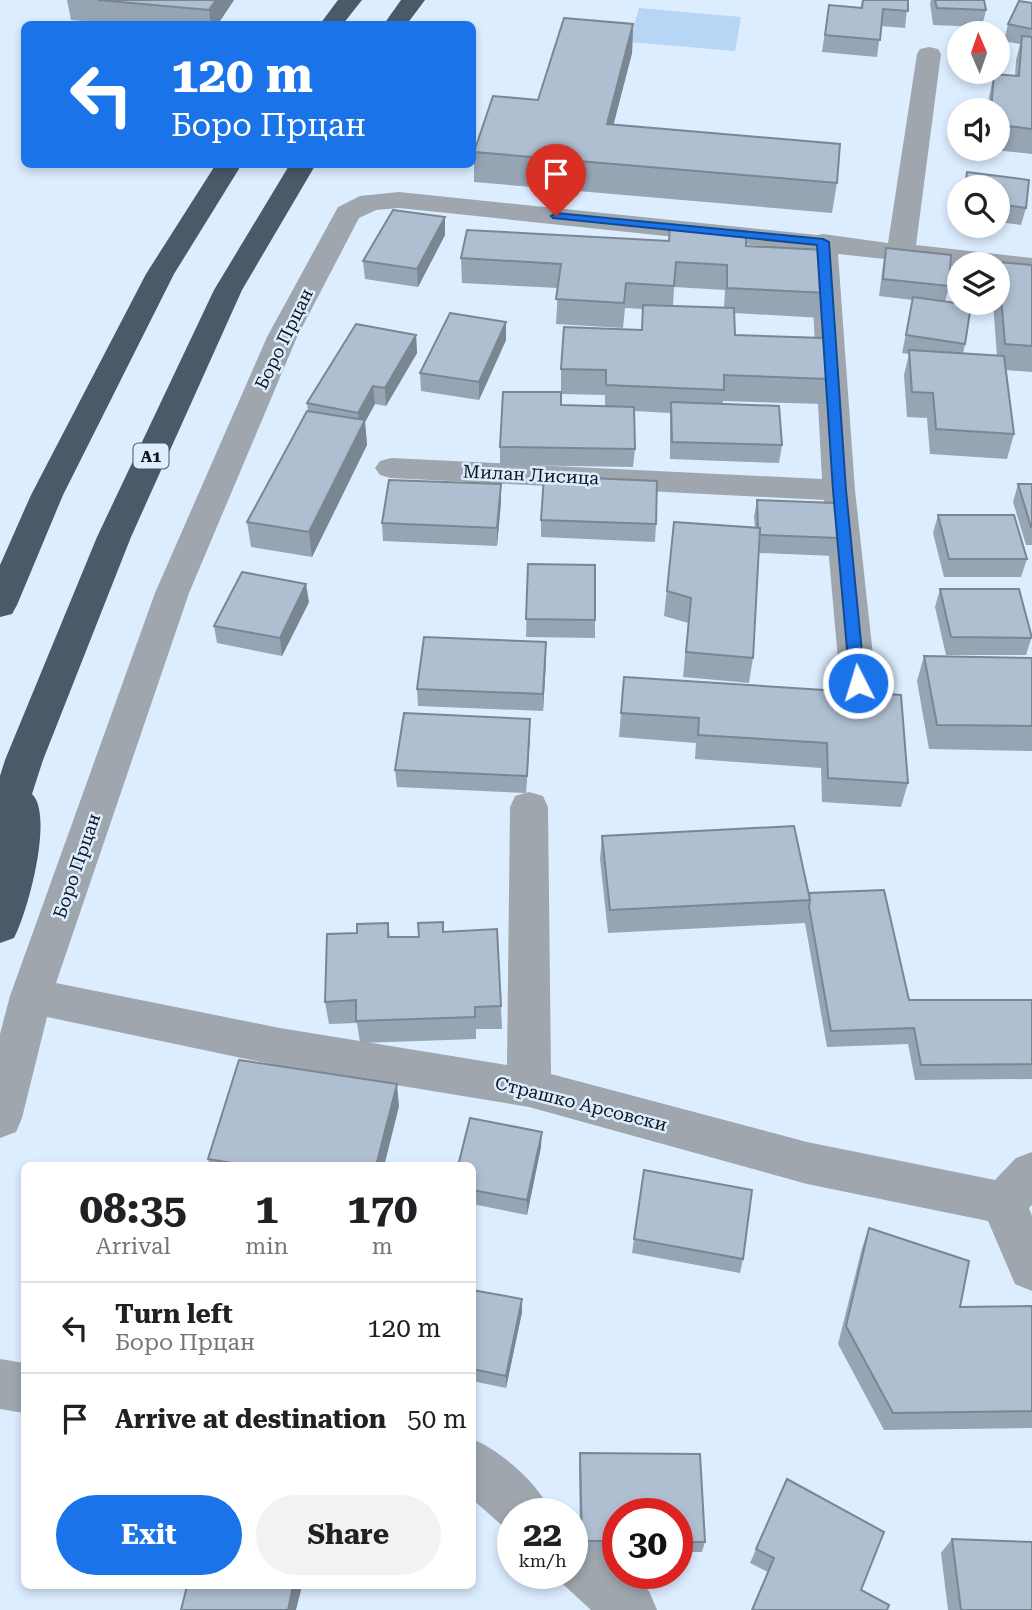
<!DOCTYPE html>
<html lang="en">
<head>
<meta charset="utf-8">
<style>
  :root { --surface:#fff; --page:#f2f2f2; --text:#202124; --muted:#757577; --line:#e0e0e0; --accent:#1a73e8 }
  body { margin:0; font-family:"Roboto Serif",serif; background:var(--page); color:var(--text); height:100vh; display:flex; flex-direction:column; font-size:26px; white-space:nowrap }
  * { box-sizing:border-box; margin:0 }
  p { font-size:23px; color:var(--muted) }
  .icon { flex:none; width:38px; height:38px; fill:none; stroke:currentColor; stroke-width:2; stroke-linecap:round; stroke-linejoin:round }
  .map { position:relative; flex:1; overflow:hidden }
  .panel { position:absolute; left:21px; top:1162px; width:455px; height:427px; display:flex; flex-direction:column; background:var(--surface); border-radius:10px; box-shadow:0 4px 10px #0003 }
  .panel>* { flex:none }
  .hud { position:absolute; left:21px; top:21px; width:455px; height:147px; border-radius:10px; box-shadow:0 4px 10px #0003; background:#1a73e8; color:#fff; overflow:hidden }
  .needle { width:46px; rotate:358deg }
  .tools { position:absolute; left:947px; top:21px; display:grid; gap:14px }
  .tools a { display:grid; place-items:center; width:63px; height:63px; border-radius:50%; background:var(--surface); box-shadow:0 4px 10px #0003; font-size:35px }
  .speed { position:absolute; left:497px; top:1498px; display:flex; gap:14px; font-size:35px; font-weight:700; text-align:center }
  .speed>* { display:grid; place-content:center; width:91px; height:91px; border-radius:50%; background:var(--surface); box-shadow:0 4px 10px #0003; line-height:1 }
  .speed small { font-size:18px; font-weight:400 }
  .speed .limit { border:10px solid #d22; background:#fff; color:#111 }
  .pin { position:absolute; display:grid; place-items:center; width:60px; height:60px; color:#fff; margin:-72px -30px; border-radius:50% 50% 50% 0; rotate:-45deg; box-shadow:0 0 7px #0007 }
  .pin .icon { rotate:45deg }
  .me { position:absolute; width:77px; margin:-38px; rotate:355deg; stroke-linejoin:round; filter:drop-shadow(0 0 5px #0008) }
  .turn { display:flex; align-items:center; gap:24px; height:147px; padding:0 35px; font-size:32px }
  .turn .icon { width:91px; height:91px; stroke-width:2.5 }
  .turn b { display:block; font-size:49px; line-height:60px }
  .eta { display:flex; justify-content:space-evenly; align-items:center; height:119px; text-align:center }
  .eta b { font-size:42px; font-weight:700; line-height:49px }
  .primary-button { display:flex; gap:14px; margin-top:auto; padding:14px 35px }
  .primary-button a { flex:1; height:80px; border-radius:42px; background:var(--accent); color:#fff; font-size:28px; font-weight:700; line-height:80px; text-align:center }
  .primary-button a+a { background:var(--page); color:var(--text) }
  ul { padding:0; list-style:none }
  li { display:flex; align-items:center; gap:21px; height:91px; padding:0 35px; border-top:2px solid var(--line) }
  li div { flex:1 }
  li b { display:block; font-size:26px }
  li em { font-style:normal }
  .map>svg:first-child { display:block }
  .green { fill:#b7d5f4 }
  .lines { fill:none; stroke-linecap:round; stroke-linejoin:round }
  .minor { fill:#9fa6ae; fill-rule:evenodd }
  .highway { fill:#4b5968; fill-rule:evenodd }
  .wall { fill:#96a4b4; fill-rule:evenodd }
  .shaded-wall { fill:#7a8692 }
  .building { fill:#afbfd1; stroke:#7a8692; stroke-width:2 }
  .route { fill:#1a73e8; stroke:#114b97; stroke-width:2 }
  .labels { text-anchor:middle; stroke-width:5; stroke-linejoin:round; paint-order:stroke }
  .shield { fill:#dcedff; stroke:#4d5660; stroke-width:2 }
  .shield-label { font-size:16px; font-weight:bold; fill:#10161c }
  .street-label { font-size:18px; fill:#10161c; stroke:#dcedff }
</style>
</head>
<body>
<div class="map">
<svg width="1032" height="1610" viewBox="0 0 1032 1610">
  <rect width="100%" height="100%" fill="#dcedff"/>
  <path class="green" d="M639 8 741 17 735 51 629 42Z"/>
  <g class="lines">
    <path class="minor" d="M929 47 938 49 941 54 916 245 1032 258V274L998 271V264H959V267L838 254 855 490 876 683 871 692 858 696 845 692 840 683 824 500 391 478 380 475 375 468 380 461 391 458 822 479 810 251 399 208 376 210 359 218 297 337 189 593 56 983 280 1028 507 1065 510 807 515 796 529 792 543 796 548 807 551 1074 807 1142 995 1180 1016 1158 1032 1152V1205L1029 1208 1032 1216V1291L1015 1284 988 1221 807 1184 529 1107 280 1066 47 1017 22 1118 16 1132 0 1138V1034L10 996 155 593 267 337 338 207 360 196 399 192 817 235 823 234 888 243 917 54 920 49Z
      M0 1359 24 1363V1413L0 1409Z
      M472 1439C502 1451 540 1485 552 1514H513V1535L472 1499Z
      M572 1530 591 1537 618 1562V1573H630L649 1591 657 1610H591L553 1575 572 1573Z"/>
    <path class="highway" d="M338 0H362L343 24H320Z
      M401 0H425L407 24H384Z
      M216 164H242L174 274 63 495 17 605 12 614 0 617V565L31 495 146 274Z
      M290 164H316L242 290 131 537 43 760 32 794C54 815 28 912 14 938L0 943V776L5 760 97 537 214 290Z"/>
  </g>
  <path class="wall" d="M67 0H234L218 24H117L71 20Z
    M862 0H908L905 28 881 26 877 57 822 52 829 5 861 8Z
    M931 0H984L986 10 982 27 933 25 930 3Z
    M1032 3V154L985 149H998V110H988L989 97 994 74 1015 76 1016 60 1020 44 1004 41 1008 24Z
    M633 24 632 53 613 125 837 183 832 213 474 182V152Z
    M967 172 1029 180 1026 208 1021 225 998 222V187H964Z
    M445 217V235L418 287 365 279 363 261Z
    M746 246 827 293 822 318 735 313V335L828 379 824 404 723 401V404L782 445 779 463 670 459V413L634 411 635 449 633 467 500 465V447L561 405 605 406V395L561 394V369L641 330 643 309 625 308 623 328 556 324 558 288 462 283 461 258ZM674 287 725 290 724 308 673 306Z
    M886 248 949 286 945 302 965 344 963 354 997 356 993 303H998V262L1032 265V372L1005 370 1014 434 1007 459 930 454 927 418 907 417 904 375 909 354 902 353 913 300 879 296 883 265Z
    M506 322V340L479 400 421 391 420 373Z
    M416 335 417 353 386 406 375 404 365 422 367 445 312 557 251 547 247 522 308 411 307 403Z
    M501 484V502L497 546 383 541 382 523Z
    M1018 484H1032V545H1026L1013 502Z
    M757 500 839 538 835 556 759 553 753 658 749 683 683 677 688 623 664 616 674 522 755 528 754 517Z
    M938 515 1027 559 1021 577H944L933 533Z
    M541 520 656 524 655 542 541 537Z
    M528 564 595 620V638L526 637Z
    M940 589 1032 636 1026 655H946L935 607Z
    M309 602 282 656 217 643 214 626Z
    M924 656 1032 658V751L929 749 917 681Z
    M546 660 543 711 418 706 417 689Z
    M624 677 901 695 908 783 901 807 822 802 821 768 695 759 696 743 619 737Z
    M530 736 526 793 397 787 395 770Z
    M602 836 809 893 909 1000H1032V1079L915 1080 908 1044 827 1047 805 923 608 933 600 859Z
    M388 923 390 937H419L443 932 501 1006 502 1029H476V1039L360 1043 357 1023 329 1024 325 1002 357 933Z
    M399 1106 384 1166H210L208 1159Z
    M541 1147 527 1215 472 1204V1166Z
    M644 1170 743 1259 740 1273 632 1253Z
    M869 1228 960 1307 1032 1306V1428L884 1430 838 1344 862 1248Z
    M472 1290 522 1299V1312L506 1388 472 1381Z
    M580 1453 700 1454 705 1542 702 1552H677V1514H618V1551H580L579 1464Z
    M787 1479 861 1590 768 1572 750 1563Z
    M952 1539 1032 1610H948L941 1553Z"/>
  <path class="shaded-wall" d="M216 0H234L218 24H211L209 10Z
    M633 24 632 53 606 154 607 124Z
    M445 217V235L418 287 417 269Z
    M506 322V340L479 400V382Z
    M416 335 417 353 386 406 385 388Z
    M373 386 375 404 365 422 367 445 312 557 309 532 359 431 358 413Z
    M501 484V502L497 546V528Z
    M306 584 309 602 282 656 280 638Z
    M546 642V660L543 711V694Z
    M530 719V736L526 793 527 776Z
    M397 1084 399 1106 384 1166H376Z
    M542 1132 541 1147 527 1215V1200Z
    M522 1299V1312L506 1388V1376Z
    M293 1586H302L296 1610H288Z"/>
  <path class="building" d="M98 0H216L209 10Z
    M863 0H908V11L883 9 880 40 825 35 829 5 862 8Z
    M935 0H984L986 10 937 8Z
    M1019 1 1032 3V29L1008 24Z
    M564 18 633 24 607 124 840 144 837 183 474 152 493 96 538 100Z
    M1022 36 1032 37V129L998 125V110H991L994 74 1019 76Z
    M967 172 1029 180 1026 208 998 204V187H965Z
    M393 210 445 217 417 269 363 261Z
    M670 227 746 231V246L825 250 827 293 727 288V265L676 262 674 286 626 283 624 303 556 299 561 264 461 258 467 230 669 241Z
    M886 248 951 255 949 286 883 279Z
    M998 262 1032 265V346L1005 344Z
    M913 297 971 305 965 344 906 335Z
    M643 305 734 308 735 335 824 338 828 379 724 375V390L606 385V370L561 369 564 327 642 330Z
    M450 313 506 322 479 382 420 373Z
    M356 324 416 335 385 388 373 386 358 413 307 403Z
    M909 350 1004 356 1014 434 936 429 933 393 912 392Z
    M503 392H561V405L634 407 635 449 500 447Z
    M671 402 779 406 782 445 672 442Z
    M307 411 365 420 309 532 247 522Z
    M544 476 657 481 656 524 541 520Z
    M389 480 501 484 497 528 382 523Z
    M1018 484H1032V527H1031Z
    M757 500 835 503 839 538 760 535V528H758Z
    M938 515H1014L1027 559H949Z
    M674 522 760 528 753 658 686 652 691 598 667 591Z
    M528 564 595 565V620L526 619Z
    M242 572 306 584 280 638 214 626Z
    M940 589H1019L1032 638 951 637Z
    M424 637 546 642 543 694 417 689Z
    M924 656 1032 658V726L937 725Z
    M624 677 901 695 908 783 828 778 827 743 698 735 699 718 621 713Z
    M404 713 530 719 527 776 395 770Z
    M794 826 810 900 610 910 602 836Z
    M884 890 909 1000H1032V1064L921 1065 914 1028 831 1031 809 907 810 900 809 893Z
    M443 922V932L497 929 501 1006 475 1007V1017L356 1021V1000L325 1002 327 934 357 933V924L388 923V937H419L418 923Z
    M239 1060 397 1084 376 1166H250L208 1159Z
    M470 1118 542 1132 527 1200 472 1190V1166H458Z
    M644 1170 752 1190 743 1259 634 1239Z
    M869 1228 969 1261 960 1307 1032 1306V1411L893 1413 846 1326Z
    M472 1290 522 1299 506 1376 472 1369Z
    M580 1453 700 1454 705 1542H677V1514H618V1541H582Z
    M787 1479 884 1532 861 1590 889 1605 887 1610H752L774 1558 756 1549Z
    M952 1539 1032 1542V1610H961Z
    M187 1586H293L288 1610H181Z"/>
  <path class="route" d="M556 213 823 239 829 242 846 490 865 683 863 687 858 689 850 683 833 490 817 245 553 218 551 216Z"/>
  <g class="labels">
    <rect class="shield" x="133.5" y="443.5" width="35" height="25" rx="5"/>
    <g class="shield-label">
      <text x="151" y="462">A1</text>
    </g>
    <g class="street-label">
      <text transform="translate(284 339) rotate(-64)" y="6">Боро Прцан</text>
      <text transform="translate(531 475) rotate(3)" y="6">Милан Лисица</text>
      <text transform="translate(77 866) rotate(-71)" y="6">Боро Прцан</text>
      <text transform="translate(581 1104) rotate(14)" y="6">Страшко Арсовски</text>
    </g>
  </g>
</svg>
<div class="tools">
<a><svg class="needle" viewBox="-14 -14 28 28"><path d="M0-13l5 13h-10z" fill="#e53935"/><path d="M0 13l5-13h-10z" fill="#757577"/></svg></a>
<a><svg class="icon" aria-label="sound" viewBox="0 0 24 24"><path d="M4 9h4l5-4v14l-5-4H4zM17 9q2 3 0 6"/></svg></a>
<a><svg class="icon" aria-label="search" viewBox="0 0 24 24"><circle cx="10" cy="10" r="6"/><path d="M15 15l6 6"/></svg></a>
<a><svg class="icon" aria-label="layers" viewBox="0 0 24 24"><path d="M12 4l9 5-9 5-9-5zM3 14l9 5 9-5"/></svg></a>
</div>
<div class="speed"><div>22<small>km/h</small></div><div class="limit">30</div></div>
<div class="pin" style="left:556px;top:216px;background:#d93025"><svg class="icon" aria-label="arrive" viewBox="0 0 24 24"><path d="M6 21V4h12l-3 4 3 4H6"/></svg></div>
<svg class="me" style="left:858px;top:683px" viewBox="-20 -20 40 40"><circle r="17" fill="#1a73e8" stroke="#fff" stroke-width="3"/><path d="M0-11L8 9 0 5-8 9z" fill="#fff"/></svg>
<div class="hud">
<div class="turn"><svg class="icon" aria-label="left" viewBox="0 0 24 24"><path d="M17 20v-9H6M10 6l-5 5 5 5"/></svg><div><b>120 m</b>Боро Прцан</div></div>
</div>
<section class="panel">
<div class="eta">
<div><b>08:35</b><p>Arrival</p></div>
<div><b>1</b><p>min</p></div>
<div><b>170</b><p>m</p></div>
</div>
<ul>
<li><svg class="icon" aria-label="left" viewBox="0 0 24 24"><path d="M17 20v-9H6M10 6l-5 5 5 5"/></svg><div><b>Turn left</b><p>Боро Прцан</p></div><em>120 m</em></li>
<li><svg class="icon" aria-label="arrive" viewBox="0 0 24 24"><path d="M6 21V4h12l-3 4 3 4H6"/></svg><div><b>Arrive at destination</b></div><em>50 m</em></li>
</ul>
<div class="primary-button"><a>Exit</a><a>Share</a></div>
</section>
</div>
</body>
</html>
